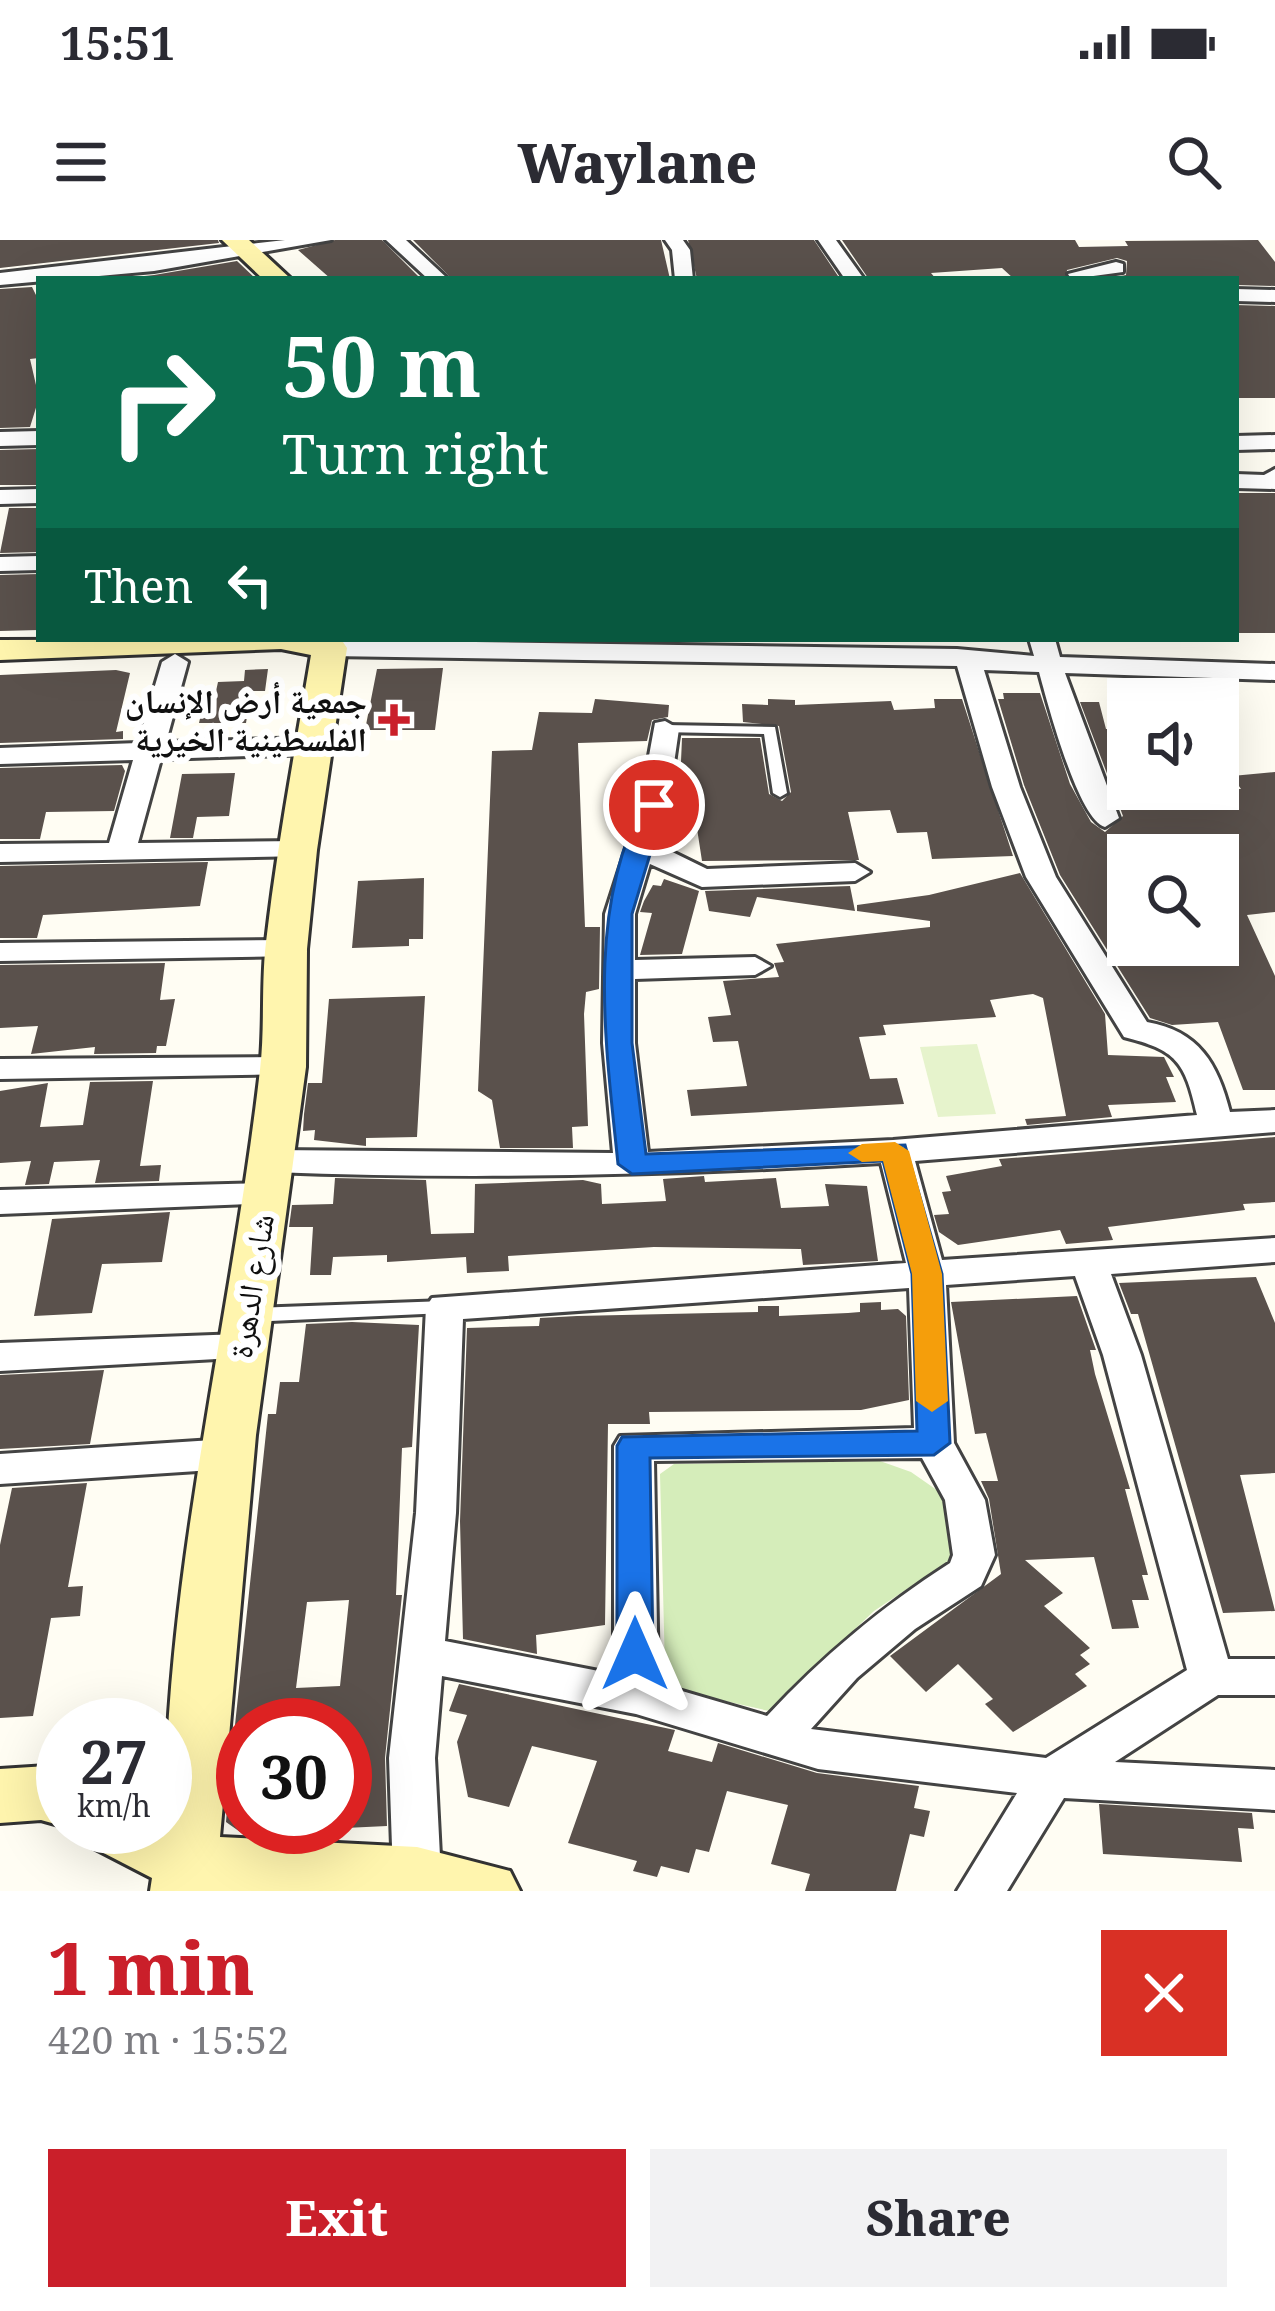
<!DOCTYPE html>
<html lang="en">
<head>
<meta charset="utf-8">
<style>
  :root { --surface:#fff; --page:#f2f2f3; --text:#2b2b33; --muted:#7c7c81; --accent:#ca1f2a }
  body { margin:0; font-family:"Noto Serif","Noto Naskh Arabic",serif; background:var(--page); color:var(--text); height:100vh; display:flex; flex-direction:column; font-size:45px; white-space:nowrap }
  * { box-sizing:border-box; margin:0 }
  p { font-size:39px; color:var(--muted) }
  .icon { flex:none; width:66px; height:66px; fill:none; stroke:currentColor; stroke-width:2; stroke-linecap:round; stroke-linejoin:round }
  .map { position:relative; height:1651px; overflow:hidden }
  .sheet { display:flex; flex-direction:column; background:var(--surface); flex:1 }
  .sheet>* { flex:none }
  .top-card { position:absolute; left:36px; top:36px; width:1203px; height:366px; border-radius:0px; box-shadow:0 12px 48px #0002; background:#0b6e4f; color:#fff; overflow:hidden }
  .buttons { position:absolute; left:1107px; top:438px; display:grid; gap:24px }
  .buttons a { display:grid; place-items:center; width:132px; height:132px; border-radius:0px; background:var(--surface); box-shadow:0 12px 48px #0002; font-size:60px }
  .speed { position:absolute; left:36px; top:1458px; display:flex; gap:24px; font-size:60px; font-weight:700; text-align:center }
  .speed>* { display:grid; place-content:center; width:156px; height:156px; border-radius:50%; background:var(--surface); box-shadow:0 12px 48px #0002; line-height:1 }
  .speed small { font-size:30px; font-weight:400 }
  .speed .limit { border:18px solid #d22; background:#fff; color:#111 }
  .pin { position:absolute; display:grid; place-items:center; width:102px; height:102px; color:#fff; margin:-51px; border:6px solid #fff; border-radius:50%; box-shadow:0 3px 12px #0007 }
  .me { position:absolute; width:132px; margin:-66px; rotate:0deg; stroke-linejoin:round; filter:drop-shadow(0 0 9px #0008) }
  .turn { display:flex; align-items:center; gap:42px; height:252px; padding:0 48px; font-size:54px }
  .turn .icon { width:156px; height:156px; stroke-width:2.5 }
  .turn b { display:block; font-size:84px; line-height:102px }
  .then { display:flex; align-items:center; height:114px; padding:0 48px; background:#0003; gap:24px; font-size:45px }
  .round { display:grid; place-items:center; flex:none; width:126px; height:126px; border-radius:0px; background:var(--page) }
  .headline { display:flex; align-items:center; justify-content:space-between; height:204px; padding:0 48px }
  h1 { font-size:72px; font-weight:800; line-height:90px; color:var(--accent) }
  .primary-button { display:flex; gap:24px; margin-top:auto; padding:24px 48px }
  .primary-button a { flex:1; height:138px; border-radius:0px; background:var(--accent); color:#fff; font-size:48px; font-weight:800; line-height:138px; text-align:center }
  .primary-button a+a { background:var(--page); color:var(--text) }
  .status { display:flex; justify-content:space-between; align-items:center; height:84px; padding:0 60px; background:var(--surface); direction:ltr }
  .status svg { height:33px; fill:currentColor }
  header { display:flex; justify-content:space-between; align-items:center; height:156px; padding:0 48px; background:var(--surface); font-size:54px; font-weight:800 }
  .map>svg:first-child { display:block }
  .green { fill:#d5edba }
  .pitch { fill:#e6f3cc }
  .building { fill:#5a514c; fill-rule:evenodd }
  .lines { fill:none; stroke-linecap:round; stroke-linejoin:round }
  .lane-casing { stroke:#434343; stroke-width:6 }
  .street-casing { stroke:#434343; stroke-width:6 }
  .secondary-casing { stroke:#323232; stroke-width:6 }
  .lane { fill:#fff; fill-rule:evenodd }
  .street { fill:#fff; fill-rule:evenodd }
  .secondary { fill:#fff5ae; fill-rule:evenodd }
  .route { fill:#1a73e8; stroke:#114b97; stroke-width:3 }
  .slow { fill:#f59e0b }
  .poi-dot { fill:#ca1f2a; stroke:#fff; stroke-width:4.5 }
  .labels { text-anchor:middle; stroke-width:12; stroke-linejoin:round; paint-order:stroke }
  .poi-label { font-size:33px; font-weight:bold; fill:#101010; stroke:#fff; text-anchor:end }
  .street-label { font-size:33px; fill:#101010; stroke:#fff }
</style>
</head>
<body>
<div class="status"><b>15:51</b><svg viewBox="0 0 49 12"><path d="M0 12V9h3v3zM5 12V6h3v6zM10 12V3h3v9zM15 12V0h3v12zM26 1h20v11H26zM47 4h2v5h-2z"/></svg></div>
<header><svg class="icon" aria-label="menu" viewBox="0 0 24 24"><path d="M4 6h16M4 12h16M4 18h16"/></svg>Waylane<svg class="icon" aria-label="search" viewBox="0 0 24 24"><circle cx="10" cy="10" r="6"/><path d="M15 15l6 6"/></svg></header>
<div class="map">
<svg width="1275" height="1651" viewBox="0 0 1275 1651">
  <rect width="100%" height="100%" fill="#fffdf3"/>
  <path class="green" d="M880 1221 911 1232 944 1255 955 1317 874 1371 769 1471 676 1450 665 1428 660 1234 674 1224Z"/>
  <path class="pitch" d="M977 804 996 874 938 877 920 807Z"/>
  <path class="building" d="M0 0H218L219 3 0 28Z
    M335 0H382L421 39H331L298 10Z
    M413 0H661L670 39H452Z
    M688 0H814L840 39H697Z
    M842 0H1075L1079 7 1128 6 1125 1 1258 0 1275 22V46L1236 45V39H1105L1126 35 1127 21 1117 18 1067 30 1066 39H1014L1002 28 931 33 936 39 868 38Z
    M237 21 256 39H116L154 35Z
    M32 47 39 61V118L30 119 39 158 30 187 0 188V49Z
    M1236 65 1275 66V158H1236Z
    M39 209V245H0V210Z
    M1236 253H1275V393H1236Z
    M9 268H39V312L0 313Z
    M39 334V390L0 391V335Z
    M443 428 435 490H365L377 429Z
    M268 429 265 451H251L246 483H199L205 456H215L218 442 244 441 245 430Z
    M116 430 130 433 116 492 123 491V499L0 503V435Z
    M1003 453H1040L1070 544 1091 582 1105 592 1123 576 1080 462H1099L1106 489H1128V549H1241L1232 536 1275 532V672L1247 675 1275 736V850H1243L1218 782 1172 785 1150 778 1060 635 1024 545 998 459H1004ZM1117 615H1218V705H1128V635Z
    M595 459 669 465 668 477 652 480 647 501 578 503 585 687H600L599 749 586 752 584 774 588 886 572 887 573 908H500L492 860 478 851 492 511 532 510 539 472 592 473Z
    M768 459 795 460V465L891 461 894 470 935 468 934 459H962L1013 616 932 619 927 592 897 593 890 570 848 572 859 620 702 621 694 569H679L682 498H760L769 554 782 561 791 552 779 486 743 482 742 464 768 465Z
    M122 525 125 531 114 571 46 572 40 599H0V528Z
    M235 533 229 576 197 577 193 598H170L182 534Z
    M208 622 200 666 43 675 37 698H0V626Z
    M1020 633 1105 774 1108 815 1164 817 1174 837H1166L1176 862 1108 865 1112 877 1027 885 1025 879 1066 876 1043 758 1033 754 990 760 996 777 883 785 886 795 859 797 870 839 897 838 904 864 691 876 687 850 747 846 738 801 713 802 708 777 731 775 723 741 779 737 774 723 784 722 776 704 930 687V681L857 671V665L929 655Z
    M424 638 423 699H409V706L352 708 358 641Z
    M664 639 699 651 682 714 640 715 652 673 640 672 644 661 653 645 661 646Z
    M850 646 855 671 757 657 750 677 709 671 705 651Z
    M165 723 160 760 175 759 166 806H157L156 813 94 814 95 807 31 814 38 786 0 788V725Z
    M425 756 417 897 366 898V906L314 900 315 890 303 891 304 874 308 843H322L329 759Z
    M153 841 140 926 161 925 159 941 95 943 100 920 54 922 49 944 25 945 31 921 0 923V851L48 843 40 887 83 885 90 842Z
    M1275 897V962L1243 964 1245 970 1108 987 1113 1000 1066 1004 1060 990 958 1005 939 992 934 975 949 974 942 952 951 951 946 936 1002 926 999 919Z
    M704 936 705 942 776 938 781 968 829 966 825 944 867 946 878 1021 803 1025 801 1009 654 1007 508 1016 509 1031 467 1033 466 1017 387 1022V1015L333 1017 331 1035H310L313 987H289L292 965 333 964 335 938 426 940 431 994 474 993 475 944 583 940 601 944 602 964 666 961 663 939Z
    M170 972 162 1022 102 1024 92 1073 34 1076 52 979Z
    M1256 1037 1275 1083V1233L1240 1235 1275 1371 1223 1373 1138 1074H1131L1119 1043Z
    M1077 1056 1096 1110H1090L1095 1134 1130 1249H1125L1148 1335H1142L1149 1360H1132L1139 1388 1112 1389 1094 1317 1025 1320 1063 1353 1044 1366 1090 1408 1080 1415 1090 1424 1075 1434 1087 1446 1013 1492 985 1464 993 1459 958 1424 926 1452 890 1416 1001 1334 989 1259 981 1241H998L986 1193 975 1194 951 1062Z
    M881 1062V1070L898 1069 906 1076 909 1160 861 1170 649 1172 650 1184H608L605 1385 536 1395 537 1414 463 1399 460 1281 467 1088 539 1086 540 1078 577 1076 758 1072V1066H779V1076L848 1073 860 1072V1063Z
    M352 1082 419 1085 412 1207 402 1208 396 1355H402L385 1518 387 1586 345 1588V1485H235L268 1174H276L280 1142H299L306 1084ZM349 1360 340 1446 296 1448 307 1362Z
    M104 1130 90 1204 0 1209V1135Z
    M87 1243 68 1347 83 1346 80 1376 51 1378 33 1476 0 1478V1305L12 1248Z
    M459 1444 675 1490 668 1511 712 1522 718 1503 817 1533 919 1546 914 1568 930 1571 924 1597 910 1594 896 1651H805L810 1634 771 1624 788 1565 727 1551 709 1612 696 1609 689 1633 661 1626 657 1637 633 1631 637 1621 568 1603 597 1521 532 1506 509 1567 468 1557 457 1502 467 1475 449 1471Z
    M234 1486 243 1487V1594L226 1582Z
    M1099 1564 1252 1573 1254 1589 1238 1588 1242 1622 1103 1614Z"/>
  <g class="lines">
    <defs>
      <path id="lane" d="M665 485 775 487 787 553 780 557 773 553 764 494 660 492 658 489Z
        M445 1061 452 1062 454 1067 452 1072 445 1073 251 1082 244 1080 242 1075 244 1070 251 1068Z"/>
      <path id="street" d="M285 0H331L154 31 0 45V33Z
        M386 0H406L448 39H428Z
        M665 0H683L690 10 693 39H675L672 10Z
        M818 0H836L864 39H845Z
        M1116 22 1123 24V32L1071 39 1068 34Z
        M1236 49 1275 50V62L1236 61Z
        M39 191V205L0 206V192Z
        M1275 195V209L1236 210V196Z
        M1275 229V249L1236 248V234L1264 235Z
        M39 249V263L0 264V250Z
        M39 316V330L0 331V317Z
        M1029 399H1055L1060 417 1275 424V440L1065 433 1119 578 1105 587C1078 580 1047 461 1039 432L984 430 1020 547 1056 637 1147 782C1199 791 1218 824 1230 872L1275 870V892L915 921 942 1020 1275 998V1022L1111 1034 1141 1115 1228 1419H1275V1455H1218L1115 1522 1275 1530V1570L1064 1558 1007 1651H957L1017 1553 818 1529 636 1474 442 1436 435 1518 441 1636 434 1651H400L393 1636 389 1518 416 1273 426 1067 432 1058 906 1023 881 923C678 935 475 940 272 932L255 921 272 910 613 913 603 803 605 674 640 565 655 483 665 481 679 489 668 565 656 604 707 629 855 623 870 632 855 641 702 647 650 624 635 674V720L755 717 771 726 755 735 635 739V803L648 912 893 900 1197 875C1185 821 1176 810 1124 797L1026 637 992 547 957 426 330 416 317 408 330 400 957 409 1034 416ZM1075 1036 1103 1115 1187 1430 1046 1518 811 1489 857 1438 915 1389 981 1346 995 1315 985 1260 954 1203 946 1045ZM909 1048 914 1188 620 1196 614 1206V1434L445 1401 456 1273 463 1079ZM922 1218 945 1260 953 1315 950 1323C880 1368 823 1416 767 1476L658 1444 654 1221Z
        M175 414 188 422 166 502 310 498 324 506 310 514 161 519 138 603 297 601 312 610 307 616 0 622V604L109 603 133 520 0 524V508L138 503 162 422Z
        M286 700 301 709 297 716 0 721V703Z
        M283 817 300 827 295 834 0 839V819Z
        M266 943 284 955 278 963 0 974V950Z
        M240 1094 253 1097 259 1107 253 1117 0 1131V1103Z
        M228 1199 242 1203 248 1214 242 1225 228 1229 0 1244V1214Z"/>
      <path id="secondary" d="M222 0H249L291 39H263Z
        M341 399 347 408 317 610 307 709 306 827 256 1195 220 1597 417 1607 510 1631 520 1651H150L152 1638 92 1607 82 1587H165C165 1332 231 1082 260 830 265 788 261 745 266 702 277 606 295 511 311 415L281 409 0 420V400Z
        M47 1526 63 1532 66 1587 41 1580 0 1583V1529Z"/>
    </defs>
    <use href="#lane" class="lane-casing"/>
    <use href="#street" class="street-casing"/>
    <use href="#secondary" class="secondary-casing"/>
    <use href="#lane" class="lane"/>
    <use href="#street" class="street"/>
    <use href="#secondary" class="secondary"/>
  </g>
  <path class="route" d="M645 560 665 565 632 674V803L646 914 905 905 942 1034 950 1203 934 1215 650 1218 653 1414 648 1425 635 1429 623 1425 617 1414V1206L622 1197 917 1191 912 1034 883 921 632 934 618 924C606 806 585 670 645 560Z"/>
  <path class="slow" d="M895 902 909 911 942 1034 948 1161 932 1172 916 1161 912 1034 883 921 862 922 848 913 862 904Z"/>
  <path class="poi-dot" d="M388 462h12v12h12v12h-12v12h-12v-12h-12v-12h12z"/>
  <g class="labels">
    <g class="poi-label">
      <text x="367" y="473">جمعية أرض الإنسان<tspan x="367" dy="38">الفلسطينية الخيرية</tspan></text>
    </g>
    <g class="street-label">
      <text transform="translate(251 1046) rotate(-81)" y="12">شارع الدهرة</text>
    </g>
  </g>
</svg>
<div class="buttons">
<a><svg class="icon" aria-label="sound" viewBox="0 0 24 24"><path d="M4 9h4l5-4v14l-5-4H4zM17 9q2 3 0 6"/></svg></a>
<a><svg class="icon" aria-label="search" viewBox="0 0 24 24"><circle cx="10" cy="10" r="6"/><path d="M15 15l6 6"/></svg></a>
</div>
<div class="speed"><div>27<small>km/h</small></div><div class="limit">30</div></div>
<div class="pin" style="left:654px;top:565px;background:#d93025"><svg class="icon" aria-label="arrive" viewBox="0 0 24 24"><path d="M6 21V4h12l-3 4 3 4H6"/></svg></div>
<svg class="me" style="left:635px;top:1414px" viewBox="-20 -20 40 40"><path d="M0-17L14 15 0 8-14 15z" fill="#1a73e8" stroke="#fff" stroke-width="4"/></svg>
<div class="top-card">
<div class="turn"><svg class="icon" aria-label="right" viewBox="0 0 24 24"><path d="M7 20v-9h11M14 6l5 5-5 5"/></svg><div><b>50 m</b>Turn right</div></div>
<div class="then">Then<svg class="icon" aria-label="left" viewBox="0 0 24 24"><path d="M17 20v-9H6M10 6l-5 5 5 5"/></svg></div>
</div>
</div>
<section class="sheet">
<div class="headline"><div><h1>1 min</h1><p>420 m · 15:52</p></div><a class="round" style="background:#d93025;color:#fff"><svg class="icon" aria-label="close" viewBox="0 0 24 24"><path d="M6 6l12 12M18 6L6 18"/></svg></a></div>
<div class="primary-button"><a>Exit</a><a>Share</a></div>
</section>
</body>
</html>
